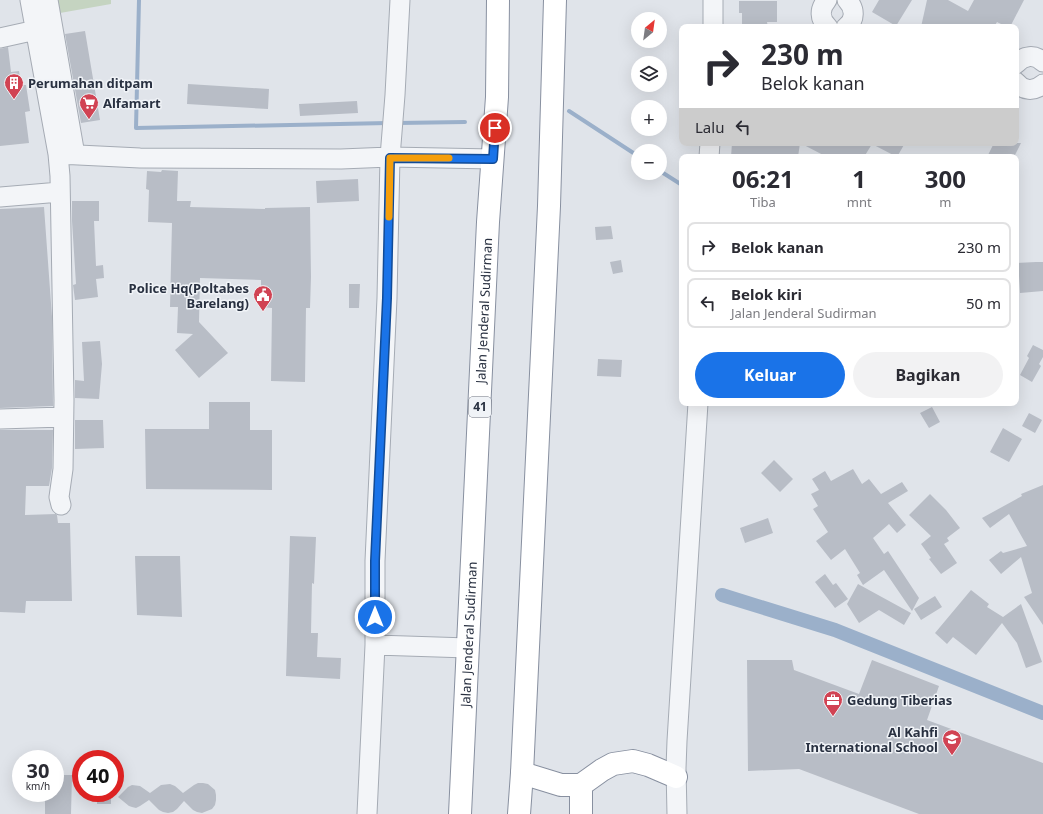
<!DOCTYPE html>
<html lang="id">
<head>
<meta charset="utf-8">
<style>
  :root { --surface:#fff; --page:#f2f2f3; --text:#2b2b33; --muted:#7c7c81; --line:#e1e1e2; --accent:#1a73e8 }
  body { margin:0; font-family:"Noto Sans",sans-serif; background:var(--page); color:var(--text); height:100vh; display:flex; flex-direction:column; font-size:15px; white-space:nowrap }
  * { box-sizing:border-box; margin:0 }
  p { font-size:13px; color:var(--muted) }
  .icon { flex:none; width:22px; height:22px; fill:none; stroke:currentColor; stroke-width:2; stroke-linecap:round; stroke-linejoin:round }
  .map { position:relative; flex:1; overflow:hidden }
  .drawer { position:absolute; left:679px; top:154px; width:340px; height:252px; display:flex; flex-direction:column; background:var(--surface); border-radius:8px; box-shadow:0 4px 16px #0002 }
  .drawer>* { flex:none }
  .guide { position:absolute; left:679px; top:24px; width:340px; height:122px; border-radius:8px; box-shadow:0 4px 16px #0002; background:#fff; color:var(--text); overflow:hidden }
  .needle { width:26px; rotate:29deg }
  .controls { position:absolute; left:631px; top:12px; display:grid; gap:8px }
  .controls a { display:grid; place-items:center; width:36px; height:36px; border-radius:50%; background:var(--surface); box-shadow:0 4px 16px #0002; font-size:20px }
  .speed { position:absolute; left:12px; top:750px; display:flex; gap:8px; font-size:20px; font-weight:700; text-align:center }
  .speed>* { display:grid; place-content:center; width:52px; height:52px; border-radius:50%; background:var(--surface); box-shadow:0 4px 16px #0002; line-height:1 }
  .speed small { font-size:10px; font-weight:400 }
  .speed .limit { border:6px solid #d22; background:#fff; color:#111 }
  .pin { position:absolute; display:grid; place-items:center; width:34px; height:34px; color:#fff; margin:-17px; border:2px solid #fff; border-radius:50%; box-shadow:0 1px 4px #0007 }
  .me { position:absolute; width:44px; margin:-22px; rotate:0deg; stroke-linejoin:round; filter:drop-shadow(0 0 3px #0008) }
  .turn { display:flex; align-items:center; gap:14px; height:84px; padding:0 16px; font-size:18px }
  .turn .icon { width:52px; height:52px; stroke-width:2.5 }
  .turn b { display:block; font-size:28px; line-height:34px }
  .then { display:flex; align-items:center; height:38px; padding:0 16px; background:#0003; gap:8px; font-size:15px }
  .eta { display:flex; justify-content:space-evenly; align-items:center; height:68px; text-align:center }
  .eta b { font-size:24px; font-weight:700; line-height:28px }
  .primary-button { display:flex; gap:8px; margin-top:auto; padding:8px 16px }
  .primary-button a { flex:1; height:46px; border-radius:24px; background:var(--accent); color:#fff; font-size:16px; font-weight:700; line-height:46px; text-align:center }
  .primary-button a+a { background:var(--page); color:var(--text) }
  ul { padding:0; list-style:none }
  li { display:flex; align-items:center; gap:12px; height:50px; margin:0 8px 6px; padding:0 8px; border:2px solid var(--line); border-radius:8px }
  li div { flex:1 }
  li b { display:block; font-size:15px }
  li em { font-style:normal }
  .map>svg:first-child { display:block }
  .green { fill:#c5d4c1 }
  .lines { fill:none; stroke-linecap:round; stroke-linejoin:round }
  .stream { stroke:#9bb0ca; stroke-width:4 }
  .canal { stroke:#9bb0ca; stroke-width:14 }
  .building { fill:#b8bdc6 }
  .minor-casing { stroke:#a5abb4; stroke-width:21 }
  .highway-casing { stroke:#8890a0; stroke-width:24 }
  .minor { stroke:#f3f5f8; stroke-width:19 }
  .highway { stroke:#fff; stroke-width:22 }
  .route-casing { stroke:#114b97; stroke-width:10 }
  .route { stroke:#1a73e8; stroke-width:7 }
  .slow { stroke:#f59e0b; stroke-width:7 }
  .labels { text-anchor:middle; stroke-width:3; stroke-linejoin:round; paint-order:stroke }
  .shield { fill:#f0f3f7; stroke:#656b78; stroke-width:1 }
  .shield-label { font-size:12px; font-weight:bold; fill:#293141 }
  .poi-label { font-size:13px; font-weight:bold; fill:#293141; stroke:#f0f3f7; text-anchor:start }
  .street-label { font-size:13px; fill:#293141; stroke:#f0f3f7 }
</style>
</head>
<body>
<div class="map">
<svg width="1043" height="814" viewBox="0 0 1043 814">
  <rect width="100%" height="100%" fill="#e0e4ea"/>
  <path class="green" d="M58 0H111V4L60 13Z"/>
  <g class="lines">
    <path class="stream" d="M139 0 136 128 388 123
      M569 111 638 156
      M398 123 465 122
      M660 171 682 185"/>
    <path class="canal" d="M722 595 835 630 1043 713"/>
  </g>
  <path class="building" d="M879 0H912L896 26 872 12Z
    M927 0H948L968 11 974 0H1024L1010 27H1007L997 22 994 27H921Z
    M739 1H777V22H767L768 27H742V13H739Z
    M85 31 100 120 81 123 65 34Z
    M8 47 11 72 19 71 21 85H26L30 111 25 112 29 143 0 146V49Z
    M188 84 269 89 268 109 187 104Z
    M357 101 358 113 300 116 299 104Z
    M732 143H800L798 157H731Z
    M800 143H905L897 157 872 144 864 157H827Z
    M994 143H1021L1014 157H987Z
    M162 170 178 171 177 201H191L190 207 265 209V208L310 207 311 277 310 308H306L305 382 271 381 272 308 261 307V280L200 278 199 322 228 353 199 378 175 350 193 334 177 333 178 307H170L172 223 148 222 149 190 146 189 147 171 161 172Z
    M358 179 359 201 317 203 316 181Z
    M72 201H99V221H94L96 266 103 265 104 278 96 279 98 297 75 300 73 285 76 284 72 221Z
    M44 207 52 317 53 406 0 408V209Z
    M611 226 613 239 596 240 595 227Z
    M621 260 623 272 613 274 610 262Z
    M1036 262H1043V291L1020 293 1019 276H1016V263Z
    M349 284H360L359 308H349Z
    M100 341 102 364 99 399 75 398V380L84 381 82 342Z
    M1033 345 1043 350V357L1039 364 1041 366 1032 382 1020 375 1029 358 1027 356Z
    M598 359 622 360 621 377 597 376Z
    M209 402H250V430H272V490L146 489 145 429H209Z
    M932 407 940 422 929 428 920 413Z
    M1029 413 1042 420 1035 433 1022 426Z
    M75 420H103L104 448 75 449Z
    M1003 428 1022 439 1009 462 990 452Z
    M0 430H53L52 468 49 486H26L25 515 56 514 57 515 58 523H70L72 601H26L25 613 0 612Z
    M774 460 793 479 780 492 761 473Z
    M853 469 862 484 869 479 881 494 902 482 908 491 888 503 906 525 897 533 889 524 873 538 884 554 888 551 919 598 912 611 884 570 863 585 857 575 860 573 845 549 831 560 816 541 828 532 813 509 818 506 811 494 819 490 812 479 825 471 831 481Z
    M1043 485V625L1024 597 1032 593 1021 557 1001 574 989 560 1001 551 1003 553 1027 546 1009 514 990 528 982 518 1022 496 1021 494Z
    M930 494 946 510 960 528 947 538 949 541 944 544 957 563 941 574 929 559 931 558 921 544 931 536 909 515Z
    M768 518 773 533 745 543 740 528Z
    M290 536 316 537 314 584 312 583 311 633H318L317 657 341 658 340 679 286 676Z
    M135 556H180L182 617 137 615Z
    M825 574 833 585 836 583 848 599 835 608 815 582Z
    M858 584 911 613 904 625 879 610 859 623 847 604Z
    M971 590 989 604 987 607 1003 617 1021 604 1042 662 1026 668 1017 643 1002 623 976 655 953 637 947 644 935 633Z
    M935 596 942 607 921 620 914 609Z
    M747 660H792L794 670 859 694 872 660 939 686 927 720 1043 763V814H919L799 769 748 771Z
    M55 775H72L71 814H45V793H55Z
    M198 783H203L208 784 215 790 216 795V800L215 805 212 809 202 813 197 812 193 810 184 801 177 809 173 812 168 813 163 812 159 810 149 800 140 806 136 808 132 807 129 806 118 797 128 787 132 785 140 786 150 793 161 785 170 784 175 786 183 793 194 785Z
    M97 793H111V804H97Z"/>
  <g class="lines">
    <defs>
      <path id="minor" d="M30 0 58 154 60 176 64 400 63 469 59 497 61 505
        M48 0 75 155
        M713 0V27
        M827 0C819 9 819 19 828 27
        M846 27C856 20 855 8 847 0
        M0 38 36 30
        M1016 64C1024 55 1035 54 1043 62
        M1016 82C1023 91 1034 92 1043 84
        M58 154 140 158 341 159 390 157 493 159
        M709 157 710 143
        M0 197 60 192
        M0 419 63 417
        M375 645 468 648
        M367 814 375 645V561L387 298 390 157 395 95 400 0
        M677 814 676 768 677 741 698 403"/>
      <g id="highway">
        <path d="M522 773 561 785H581L602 770 613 764 633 761 648 765 676 777"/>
        <path id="s1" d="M460 814 488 222 497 97 498 0"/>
        <path d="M519 814 522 773 549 206 555 0"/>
        <path d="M581 814V785"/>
      </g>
    </defs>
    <use href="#minor" class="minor-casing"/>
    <use href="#highway" class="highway-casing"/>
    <use href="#minor" class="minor"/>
    <use href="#highway" class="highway"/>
  </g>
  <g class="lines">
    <defs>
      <path id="route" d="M375 617V561L387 298 390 158 493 159 495 128"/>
    </defs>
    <use href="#route" class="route-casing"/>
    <use href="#route" class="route"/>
    <path class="slow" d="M389 217 390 158H449"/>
  </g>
  <defs>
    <symbol id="building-pin" viewBox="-11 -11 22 30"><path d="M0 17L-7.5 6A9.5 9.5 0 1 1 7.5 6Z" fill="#d14353" stroke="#f0f3f7"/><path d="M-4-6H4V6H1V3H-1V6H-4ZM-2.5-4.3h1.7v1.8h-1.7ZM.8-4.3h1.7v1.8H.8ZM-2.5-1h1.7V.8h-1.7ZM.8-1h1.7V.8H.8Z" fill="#fff"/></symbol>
    <symbol id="supermarket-pin" viewBox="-11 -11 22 30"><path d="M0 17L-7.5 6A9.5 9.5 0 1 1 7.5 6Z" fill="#d14353" stroke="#f0f3f7"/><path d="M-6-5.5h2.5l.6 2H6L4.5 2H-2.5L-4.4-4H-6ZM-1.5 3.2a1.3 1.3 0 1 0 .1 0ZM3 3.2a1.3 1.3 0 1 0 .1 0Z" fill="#fff"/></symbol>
    <symbol id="civic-pin" viewBox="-11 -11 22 30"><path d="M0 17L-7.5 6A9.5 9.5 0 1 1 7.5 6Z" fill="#d14353" stroke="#f0f3f7"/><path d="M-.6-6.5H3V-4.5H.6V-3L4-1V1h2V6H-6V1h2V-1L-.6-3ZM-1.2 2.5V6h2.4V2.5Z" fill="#fff"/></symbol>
    <symbol id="office-pin" viewBox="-11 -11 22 30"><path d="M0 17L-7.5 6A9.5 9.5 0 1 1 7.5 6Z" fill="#d14353" stroke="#f0f3f7"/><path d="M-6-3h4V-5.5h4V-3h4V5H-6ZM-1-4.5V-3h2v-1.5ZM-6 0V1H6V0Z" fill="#fff"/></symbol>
    <symbol id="school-pin" viewBox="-11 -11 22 30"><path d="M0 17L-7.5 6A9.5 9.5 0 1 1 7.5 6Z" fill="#d14353" stroke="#f0f3f7"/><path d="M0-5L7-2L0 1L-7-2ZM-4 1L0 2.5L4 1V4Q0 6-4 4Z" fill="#fff"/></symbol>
  </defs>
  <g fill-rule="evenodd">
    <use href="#building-pin" x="3" y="72" width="22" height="30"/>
    <use href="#supermarket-pin" x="78" y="92" width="22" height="30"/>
    <use href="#civic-pin" x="252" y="284" width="22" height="30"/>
    <use href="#office-pin" x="822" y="689" width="22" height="30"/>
    <use href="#school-pin" x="941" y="728" width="22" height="30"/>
  </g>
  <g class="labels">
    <rect class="shield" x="469" y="397" width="22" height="20" rx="3"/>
    <g class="shield-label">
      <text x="480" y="411">41</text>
    </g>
    <g class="poi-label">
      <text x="28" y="88">Perumahan ditpam</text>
      <text x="103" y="108">Alfamart</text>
      <text x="249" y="293" text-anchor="end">Police Hq(Poltabes<tspan x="249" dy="15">Barelang)</tspan></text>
      <text x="847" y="705">Gedung Tiberias</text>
      <text x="938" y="737" text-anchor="end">Al Kahfi<tspan x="938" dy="15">International School</tspan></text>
    </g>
    <g class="street-label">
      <text dy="5" stroke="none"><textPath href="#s1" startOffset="504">Jalan Jenderal Sudirman</textPath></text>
      <text dy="5" stroke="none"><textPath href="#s1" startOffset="180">Jalan Jenderal Sudirman</textPath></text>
    </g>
  </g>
</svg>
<div class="controls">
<a><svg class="needle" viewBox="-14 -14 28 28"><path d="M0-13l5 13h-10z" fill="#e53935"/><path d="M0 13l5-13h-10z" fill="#7c7c81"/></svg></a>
<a><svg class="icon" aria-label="layers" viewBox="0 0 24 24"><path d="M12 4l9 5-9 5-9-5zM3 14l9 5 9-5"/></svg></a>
<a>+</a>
<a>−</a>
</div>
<div class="speed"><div>30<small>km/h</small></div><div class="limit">40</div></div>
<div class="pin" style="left:495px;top:128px;background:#d93025"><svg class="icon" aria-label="arrive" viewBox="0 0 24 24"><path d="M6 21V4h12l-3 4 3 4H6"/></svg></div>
<svg class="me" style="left:375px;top:617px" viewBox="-20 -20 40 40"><circle r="17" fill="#1a73e8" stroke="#fff" stroke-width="3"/><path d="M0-11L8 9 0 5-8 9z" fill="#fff"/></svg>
<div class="guide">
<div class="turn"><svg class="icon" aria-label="right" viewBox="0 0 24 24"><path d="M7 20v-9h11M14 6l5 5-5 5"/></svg><div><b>230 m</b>Belok kanan</div></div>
<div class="then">Lalu<svg class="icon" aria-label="left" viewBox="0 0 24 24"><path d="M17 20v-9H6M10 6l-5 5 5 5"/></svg></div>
</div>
<section class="drawer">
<div class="eta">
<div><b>06:21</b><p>Tiba</p></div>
<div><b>1</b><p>mnt</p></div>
<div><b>300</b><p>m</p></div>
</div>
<ul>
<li><svg class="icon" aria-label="right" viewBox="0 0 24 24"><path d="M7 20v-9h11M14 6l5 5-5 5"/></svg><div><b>Belok kanan</b></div><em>230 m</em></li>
<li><svg class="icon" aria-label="left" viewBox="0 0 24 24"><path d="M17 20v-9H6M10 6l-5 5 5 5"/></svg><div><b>Belok kiri</b><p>Jalan Jenderal Sudirman</p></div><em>50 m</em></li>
</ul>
<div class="primary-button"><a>Keluar</a><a>Bagikan</a></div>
</section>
</div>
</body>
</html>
